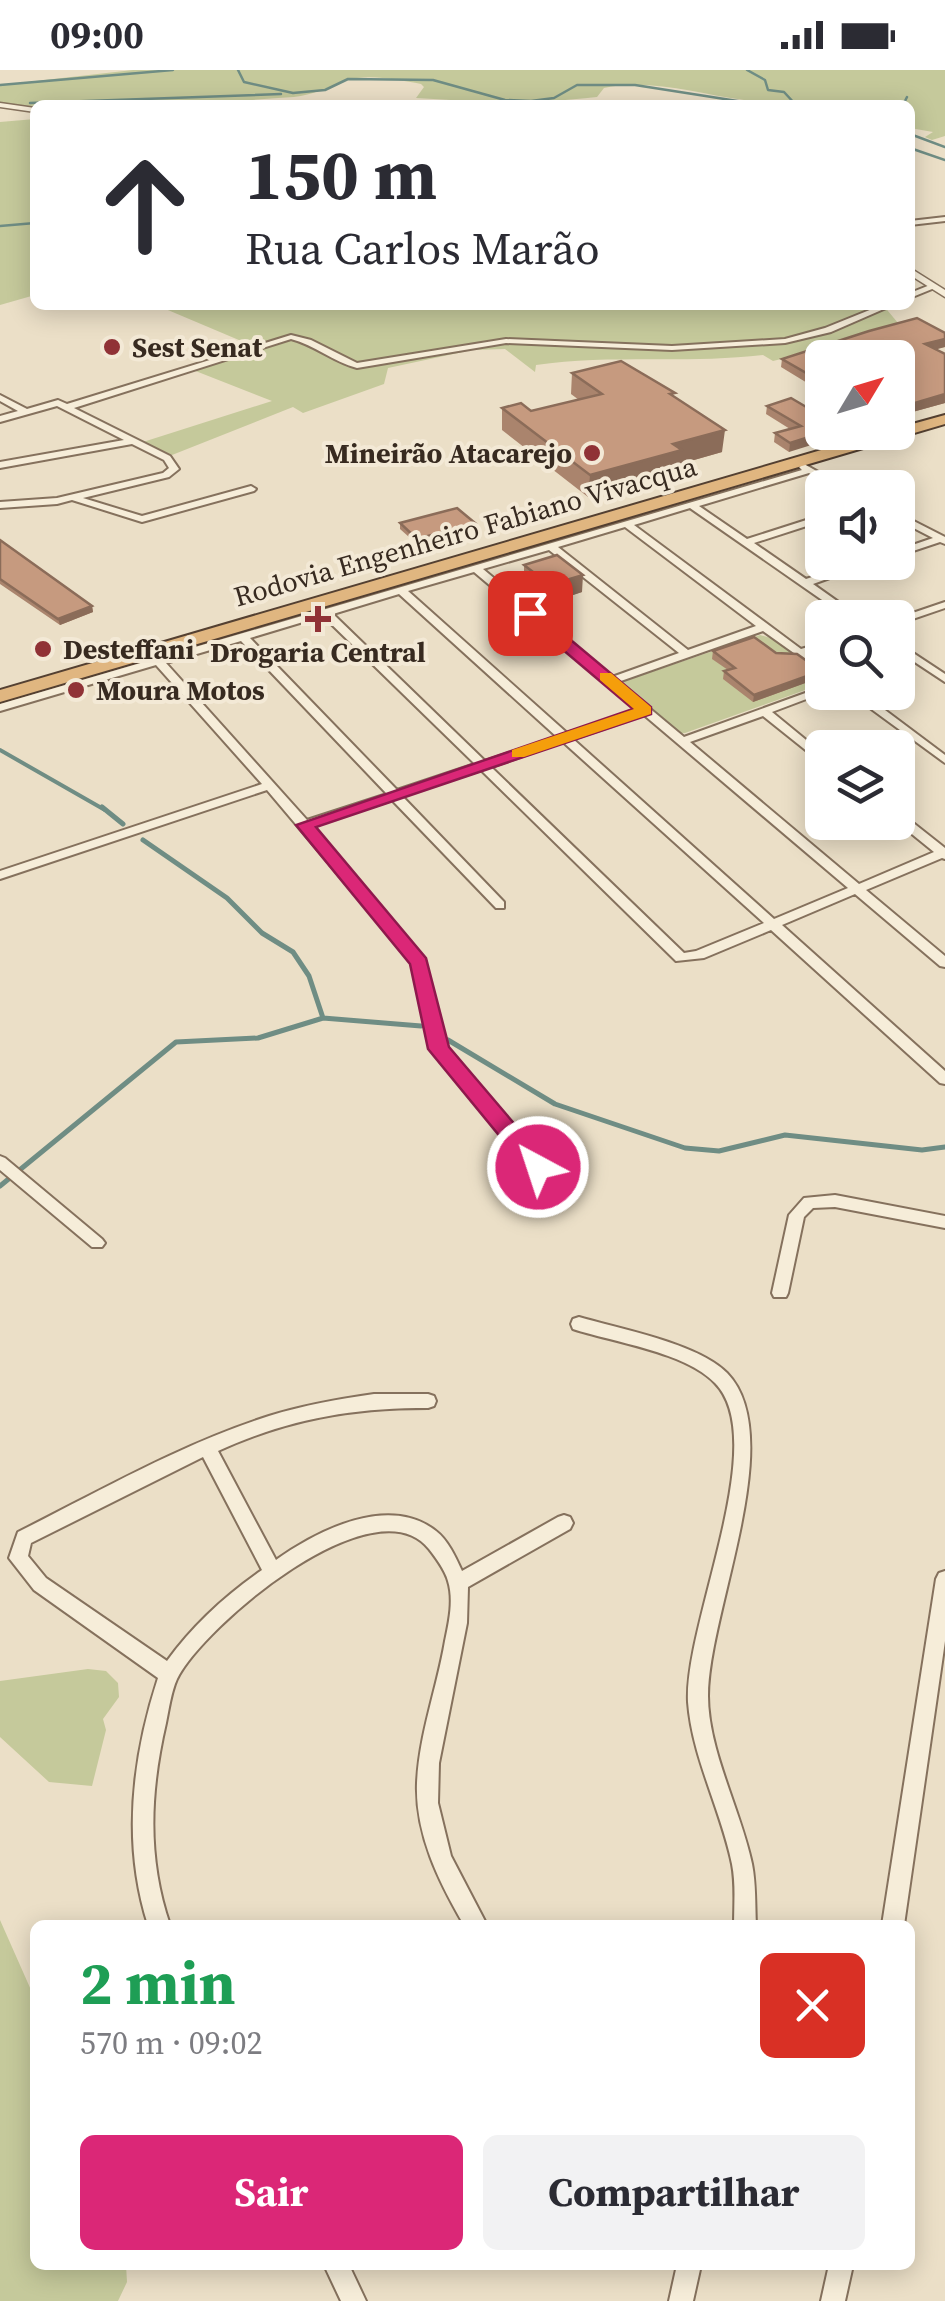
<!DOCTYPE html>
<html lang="pt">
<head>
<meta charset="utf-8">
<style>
  :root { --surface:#fff; --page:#f2f2f3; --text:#2b2b33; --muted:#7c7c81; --accent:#db2777 }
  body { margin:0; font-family:"Source Serif 4",serif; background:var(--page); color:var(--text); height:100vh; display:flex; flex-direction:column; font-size:38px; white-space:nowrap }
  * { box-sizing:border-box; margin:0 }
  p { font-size:32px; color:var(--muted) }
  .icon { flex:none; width:55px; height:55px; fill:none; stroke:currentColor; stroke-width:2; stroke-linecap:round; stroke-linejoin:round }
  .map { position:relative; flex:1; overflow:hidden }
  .panel { position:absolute; left:30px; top:1850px; width:885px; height:350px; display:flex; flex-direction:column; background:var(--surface); border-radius:15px; box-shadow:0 5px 25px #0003 }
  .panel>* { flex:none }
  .banner { position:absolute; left:30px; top:30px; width:885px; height:210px; border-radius:15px; box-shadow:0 5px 25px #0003; background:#fff; color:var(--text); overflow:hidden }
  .needle { width:65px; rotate:52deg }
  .buttons { position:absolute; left:805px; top:270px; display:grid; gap:20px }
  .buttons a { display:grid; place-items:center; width:110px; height:110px; border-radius:15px; background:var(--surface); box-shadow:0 5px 25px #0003; font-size:50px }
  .pin { position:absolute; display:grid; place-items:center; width:85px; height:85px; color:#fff; margin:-42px; border-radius:20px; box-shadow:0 5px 15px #0006 }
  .me { position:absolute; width:110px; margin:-55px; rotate:320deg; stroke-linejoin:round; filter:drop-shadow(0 0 8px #0008) }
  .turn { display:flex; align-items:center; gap:35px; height:210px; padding:0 50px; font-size:45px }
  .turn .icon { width:130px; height:130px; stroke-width:2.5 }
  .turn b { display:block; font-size:70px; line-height:85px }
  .round { display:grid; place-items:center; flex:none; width:105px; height:105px; border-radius:15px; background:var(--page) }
  .summary { display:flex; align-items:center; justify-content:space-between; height:170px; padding:0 50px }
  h1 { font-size:60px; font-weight:700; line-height:75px; color:#1e9e55 }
  .cta { display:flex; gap:20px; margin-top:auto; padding:20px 50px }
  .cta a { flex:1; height:115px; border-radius:15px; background:var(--accent); color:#fff; font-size:40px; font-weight:700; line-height:115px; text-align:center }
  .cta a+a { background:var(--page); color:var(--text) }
  .status { display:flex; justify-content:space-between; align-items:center; height:70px; padding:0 50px; background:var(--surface); direction:ltr }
  .status svg { height:28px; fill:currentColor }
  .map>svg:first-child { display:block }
  .green { fill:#c5c99b }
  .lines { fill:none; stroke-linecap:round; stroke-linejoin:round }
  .stream-far2 { stroke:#6f8d84; stroke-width:2.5 }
  .stream-far1 { stroke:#6f8d84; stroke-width:4 }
  .stream { stroke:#6f8d84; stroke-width:5 }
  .minor-casing { stroke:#85715d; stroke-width:4 }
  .tertiary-casing { stroke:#85715d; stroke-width:3 }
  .trunk-casing { stroke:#544031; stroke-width:4 }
  .minor { fill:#f6edd9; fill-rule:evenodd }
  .tertiary { fill:#f6edd9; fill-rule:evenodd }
  .trunk { fill:#e0b680; fill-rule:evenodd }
  .wall { fill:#aa846d }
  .shaded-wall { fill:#8b6c59 }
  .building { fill:#c69a7f; stroke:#8b6c59; stroke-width:2.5 }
  .route { fill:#db2777; stroke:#8e194d; stroke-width:2.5 }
  .slow { fill:#f59e0b }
  .poi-dot { fill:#903236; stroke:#f3e9d6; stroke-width:4 }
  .labels { text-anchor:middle; stroke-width:8; stroke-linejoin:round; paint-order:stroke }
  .far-poi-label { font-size:28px; font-weight:bold; fill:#372a20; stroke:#f3e9d6; text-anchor:start }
  .far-street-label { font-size:28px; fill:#372a20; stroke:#f3e9d6 }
</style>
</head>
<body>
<div class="status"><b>09:00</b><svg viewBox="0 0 49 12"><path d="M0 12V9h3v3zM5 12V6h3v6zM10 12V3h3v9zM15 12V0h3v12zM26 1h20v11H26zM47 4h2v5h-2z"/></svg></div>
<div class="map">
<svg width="945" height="2231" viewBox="0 0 945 2231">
  <rect width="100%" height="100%" fill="#ebdfc7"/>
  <path class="green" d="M133 0H945V66L932 70 925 67 933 62 910 58V35H806C786 26 765 33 744 30 698 24 649 8 604 18L597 27C525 35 486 32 416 28L424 17 421 14C398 10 368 3 345 11 329 17 312 25 294 27 200 33 91 46 0 33V15Z
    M35 49V225L0 235V52Z
    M156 235H883L903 259 773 291 763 285C688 294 611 284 536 295L535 302 505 279 472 280 388 298 384 314 303 343 293 337 172 385 143 372 272 331 193 300 258 278Z
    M760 565 774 569 822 605V614L685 663H677L619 613Z
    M88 1599 106 1601 118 1613 119 1627 103 1649 106 1660 92 1716 49 1712 0 1667V1611Z
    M0 1850 35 1929V2195H126L127 2212 118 2231H0Z"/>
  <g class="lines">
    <path class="stream-far2" d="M238 0 244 12 293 23 325 20 348 9 433 10 505 30 531 31 554 28 577 15H635L763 35
      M747 0 765 10 768 20 784 22 796 35
      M0 15 173 0
      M30 33 281 24
      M903 35 907 27
      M910 64 945 77
      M910 78 945 90
      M0 156 35 153"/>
    <path class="stream-far1" d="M0 680 105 740"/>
    <path class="stream" d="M102 737 123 754
      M143 770 227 828 262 863 293 882 309 906 323 948
      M448 970 555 1034 685 1078 719 1081 785 1065 922 1080 945 1077
      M0 1116 176 972 258 968 323 948 421 956"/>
    <defs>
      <path id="minor" d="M945 147V151L910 155V151Z
        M930 215 937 217 910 228V223Z
        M882 235H893L831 262 785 273 672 280 506 273 357 298C333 292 315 275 291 269L74 338 170 386 179 399 169 407 83 428 142 446 251 416 256 419 254 421 142 452 72 430 57 434 0 438V432L57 428 163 403 169 398 164 390 132 374 0 398V392L124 370 57 336 0 352V346L18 341 0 331V325L27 339 58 330 67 334 291 265 311 270 357 293 506 269 672 276 785 269 825 258Z
        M804 394 847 418H835L809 403 699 436 747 469 822 445V451L754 473 806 509 858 492H874L813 514 861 548H848L690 438 634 455 801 579 822 573V579L808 584 822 595V603L763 561 618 612 684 667 822 617V622H825L772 642 822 683V691L818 690 763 646 690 672 859 814 934 782 897 752 898 744H902L945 778V789L942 788 866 820 945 886V897L940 896 855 824 782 855 945 1001V1014L940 1013 771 860 704 888 676 891 481 700 402 726 504 832V838H496L392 730 313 756 424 889 446 978 543 1093 545 1097 538 1103 533 1101 432 979 413 893 267 720 0 809V801L262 714 156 595 0 641V634L802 400 799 397ZM625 457 756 556 688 580 558 477ZM549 480 679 583 612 607 483 499ZM474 502 638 640 567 663 408 521ZM399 524 557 667 485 691 333 544ZM323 546 475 694 397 720 250 568ZM241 571 387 724 307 750 166 593ZM644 645 848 818 774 849 573 669ZM563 672 764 853 696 881 684 883 491 697Z
        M898 443 945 467V474L940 472 898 486V480L933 468 898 450Z
        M945 532V538L898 554V548Z
        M898 573 945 604V612L898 581Z
        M848 622H861L945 685V693Z
        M0 1086 5 1088 102 1169 105 1173 102 1177H92L0 1100Z
        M835 1125 945 1146V1158L835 1137 813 1138 804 1147 788 1223 786 1227H774L772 1223 789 1145 804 1128Z
        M579 1247C619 1259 698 1273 727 1303 789 1367 708 1542 708 1626 708 1680 741 1741 752 1794 756 1814 755 1835 756 1855H734C734 1835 736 1814 732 1794 721 1740 692 1687 688 1632 684 1553 772 1371 715 1313 685 1282 613 1272 573 1259L571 1254 573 1249Z
        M374 1324H428L434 1326 436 1331 434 1336 428 1338C351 1338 288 1349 218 1381L276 1490C318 1460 389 1424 436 1461 448 1470 456 1488 462 1501L558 1447 564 1445 570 1447 573 1453 570 1459 468 1517 467 1553 439 1693 438 1733 451 1786 487 1855H464C439 1812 415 1764 417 1713 419 1665 437 1618 445 1571 449 1552 454 1530 448 1511 445 1500 436 1488 429 1479 375 1411 203 1556 177 1609 171 1622 169 1639 166 1653 150 1722 147 1788 170 1855H148C122 1774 132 1688 158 1608L34 1520 9 1488 18 1462C100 1421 181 1374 269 1346 304 1335 339 1329 374 1324ZM203 1387 262 1500C226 1525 193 1555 167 1591L46 1508 28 1486 31 1473Z
        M945 1501V1571L904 1855H882L936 1509 939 1503Z
        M324 2195H349L366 2231H341Z
        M677 2195H701L693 2231H669Z
        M829 2195H853L845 2231H821Z"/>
      <path id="tertiary" d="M0 33 35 38V42L0 37Z
        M201 33H243L247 35H197Z
        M910 198 945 220V227L910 205Z"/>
      <path id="trunk" d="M945 345V354L0 632V620L883 362H898V358Z"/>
    </defs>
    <use href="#minor" class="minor-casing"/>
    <use href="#tertiary" class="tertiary-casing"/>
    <use href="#trunk" class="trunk-casing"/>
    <use href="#minor" class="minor"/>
    <use href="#tertiary" class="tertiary"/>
    <use href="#trunk" class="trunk"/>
  </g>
  <path class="wall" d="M945 277 935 279 945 333 898 346V288H822V322L781 297 782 289Z
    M572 303 674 327 722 382 680 394V402L588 427 502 360V338L531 341 579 330 571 324Z
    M767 336 813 341 789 382 774 372 775 363 790 359 766 344Z
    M400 453 475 459 418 475 400 459Z
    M0 470 92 536 93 542 60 555 0 514Z
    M524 495 582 522 549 533 524 512Z
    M713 581 776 583 821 601 819 608 753 632 723 609 724 601 728 600 712 589Z"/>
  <path class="shaded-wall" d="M945 269V277L923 283 925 274Z
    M945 324V333L898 346V338Z
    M725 360 722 382 680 394V402L588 427 590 405 673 374Z
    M825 362H853L789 382 790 373Z
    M475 453V459L418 475 417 469Z
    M583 505 582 522 549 533 550 515Z
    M92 536 93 542 60 555 58 549Z
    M821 601 819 608 753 632 754 625Z"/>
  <path class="building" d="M917 248 945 263V269L925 274 945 284V324L898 338V288H822V312L782 289 869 261Z
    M621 291 675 323 670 324 725 360 673 374 682 380 590 405 502 338 521 333 531 341 602 324 572 303Z
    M791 328 813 341 822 338V362H825L790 373 775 363 801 356 767 336Z
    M457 438 475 453 417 469 400 453Z
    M0 470 92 536 58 549 0 509Z
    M557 485 583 505 550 515 524 495Z
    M754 567 776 583 797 584 821 601 754 625 724 601 735 598 713 581Z"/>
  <path class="route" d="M524 540H535L651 637V644L316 757 426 888 449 977 546 1091 549 1097 538 1106 530 1103 428 979 410 894 296 755 633 639 524 547Z"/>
  <path class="slow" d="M600 603H611L651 637V644L524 687H512V680L634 639 600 610Z"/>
  <g class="poi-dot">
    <circle cx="112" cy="277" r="10"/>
    <circle cx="592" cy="383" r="10"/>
    <path d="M313 534h10v10h10v10h-10v10h-10v-10h-10v-10h10z"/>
    <circle cx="43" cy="579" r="10"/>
    <circle cx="76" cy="620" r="10"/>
  </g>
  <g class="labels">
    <g class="far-poi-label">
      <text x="132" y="287">Sest Senat</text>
      <text x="572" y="393" text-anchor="end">Mineirão Atacarejo</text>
      <text x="63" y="589">Desteffani</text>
      <text x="318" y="592" text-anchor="middle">Drogaria Central</text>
      <text x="96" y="630">Moura Motos</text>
    </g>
    <g class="far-street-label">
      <text transform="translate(465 461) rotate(-16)" y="10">Rodovia Engenheiro Fabiano Vivacqua</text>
    </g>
  </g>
</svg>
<div class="buttons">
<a><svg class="needle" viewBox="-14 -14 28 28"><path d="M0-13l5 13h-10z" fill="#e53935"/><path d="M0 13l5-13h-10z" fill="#7c7c81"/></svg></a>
<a><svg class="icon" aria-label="sound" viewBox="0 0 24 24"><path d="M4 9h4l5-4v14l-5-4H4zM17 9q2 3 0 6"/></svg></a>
<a><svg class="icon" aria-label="search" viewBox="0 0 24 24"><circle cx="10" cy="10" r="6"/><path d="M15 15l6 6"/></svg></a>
<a><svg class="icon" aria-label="layers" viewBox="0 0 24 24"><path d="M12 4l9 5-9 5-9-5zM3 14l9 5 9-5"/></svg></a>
</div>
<div class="pin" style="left:530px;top:543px;background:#d93025"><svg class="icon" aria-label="arrive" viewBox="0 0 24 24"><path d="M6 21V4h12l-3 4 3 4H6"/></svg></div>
<svg class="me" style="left:538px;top:1097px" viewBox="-20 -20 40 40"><circle r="17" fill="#db2777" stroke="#fff" stroke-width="3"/><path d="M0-11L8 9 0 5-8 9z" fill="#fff"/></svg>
<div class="banner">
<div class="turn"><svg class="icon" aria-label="ahead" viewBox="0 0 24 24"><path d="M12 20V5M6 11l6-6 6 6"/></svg><div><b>150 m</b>Rua Carlos Marão</div></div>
</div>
<section class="panel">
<div class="summary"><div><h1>2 min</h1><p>570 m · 09:02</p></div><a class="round" style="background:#d93025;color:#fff"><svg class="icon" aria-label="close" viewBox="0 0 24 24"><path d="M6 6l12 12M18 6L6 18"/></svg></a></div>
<div class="cta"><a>Sair</a><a>Compartilhar</a></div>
</section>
</div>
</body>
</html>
